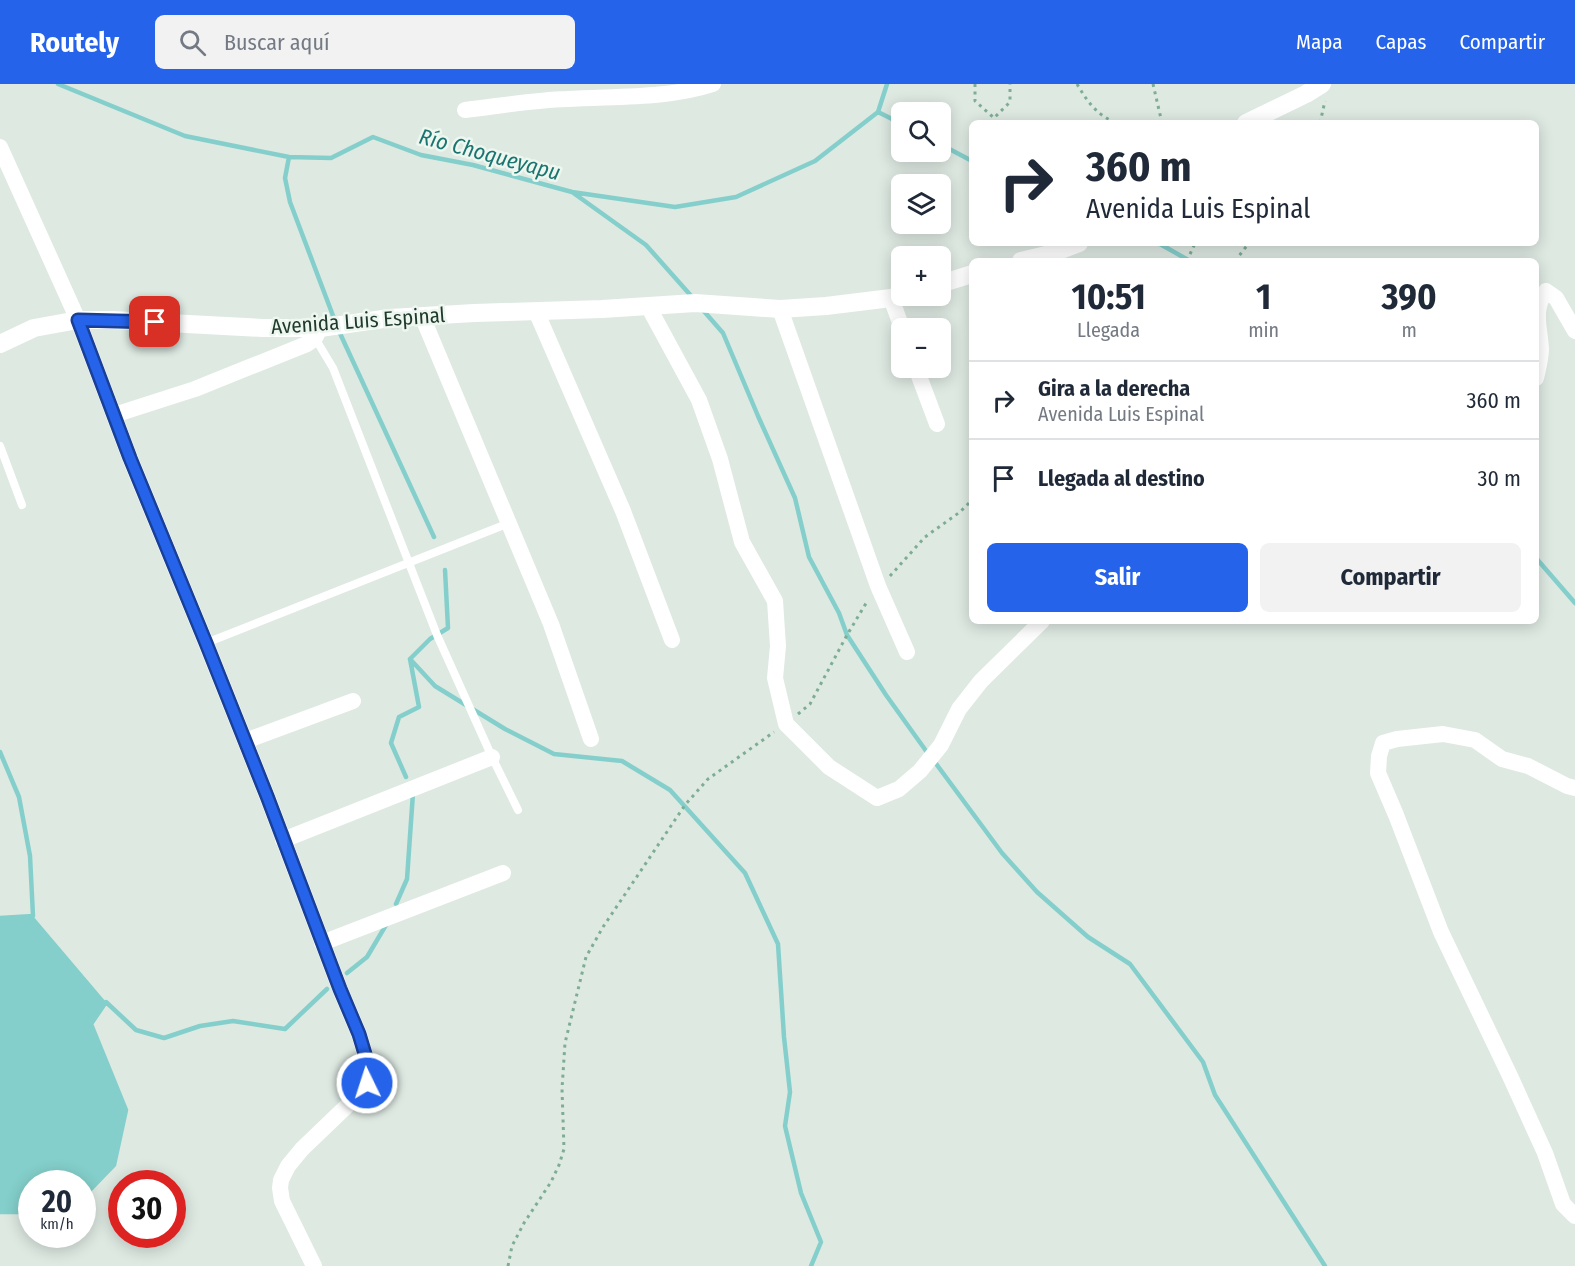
<!DOCTYPE html>
<html lang="es">
<head>
<meta charset="utf-8">
<style>
  :root { --surface:#fff; --page:#f2f2f3; --text:#1f2937; --muted:#747a83; --line:#e0e1e3; --accent:#2563eb }
  body { margin:0; font-family:"Fira Sans Condensed",sans-serif; background:var(--page); color:var(--text); height:100vh; display:flex; flex-direction:column; font-size:22px; white-space:nowrap }
  * { box-sizing:border-box; margin:0 }
  p { font-size:20px; color:var(--muted) }
  .icon { flex:none; width:33px; height:33px; fill:none; stroke:currentColor; stroke-width:2; stroke-linecap:round; stroke-linejoin:round }
  .map { position:relative; flex:1; overflow:hidden }
  .panel { position:absolute; left:969px; top:174px; width:570px; height:366px; display:flex; flex-direction:column; background:var(--surface); border-radius:9px; box-shadow:0 3px 15px #0003 }
  .panel>* { flex:none }
  .top-card { position:absolute; left:969px; top:36px; width:570px; height:126px; border-radius:9px; box-shadow:0 3px 15px #0003; background:#fff; color:var(--text); overflow:hidden }
  .fabs { position:absolute; left:891px; top:18px; display:grid; gap:12px }
  .fabs a { display:grid; place-items:center; width:60px; height:60px; border-radius:9px; background:var(--surface); box-shadow:0 3px 15px #0003; font-size:30px }
  .speed { position:absolute; left:18px; top:1086px; display:flex; gap:12px; font-size:30px; font-weight:700; text-align:center }
  .speed>* { display:grid; place-content:center; width:78px; height:78px; border-radius:50%; background:var(--surface); box-shadow:0 3px 15px #0003; line-height:1 }
  .speed small { font-size:15px; font-weight:400 }
  .speed .limit { border:9px solid #d22; background:#fff; color:#111 }
  .pin { position:absolute; display:grid; place-items:center; width:51px; height:51px; color:#fff; margin:-26px; border-radius:12px; box-shadow:0 3px 9px #0006 }
  .me { position:absolute; width:66px; margin:-33px; rotate:356deg; stroke-linejoin:round; filter:drop-shadow(0 0 4px #0008) }
  .turn { display:flex; align-items:center; gap:21px; height:126px; padding:0 18px; font-size:27px }
  .turn .icon { width:78px; height:78px; stroke-width:2.5 }
  .turn b { display:block; font-size:42px; line-height:51px }
  .eta { display:flex; justify-content:space-evenly; align-items:center; height:102px; text-align:center }
  .eta b { font-size:36px; font-weight:700; line-height:42px }
  .button { display:flex; gap:12px; margin-top:auto; padding:12px 18px }
  .button a { flex:1; height:69px; border-radius:9px; background:var(--accent); color:#fff; font-size:24px; font-weight:700; line-height:69px; text-align:center }
  .button a+a { background:var(--page); color:var(--text) }
  ul { padding:0; list-style:none }
  li { display:flex; align-items:center; gap:18px; height:78px; padding:0 18px; border-top:2px solid var(--line) }
  li div { flex:1 }
  li b { display:block; font-size:22px }
  li em { font-style:normal }
  header { display:flex; align-items:center; gap:36px; box-sizing:border-box; height:84px; padding:0 30px; background:var(--accent); color:#fff }
  header strong { font-size:28px }
  nav { display:flex; gap:33px; margin-inline-start:auto; font-size:21px }
  .search { width:420px; height:54px; background:var(--page); display:flex; align-items:center; gap:15px; box-sizing:border-box; padding:0 21px; border-radius:9px; color:var(--muted); font-size:22px }
  .map>svg:first-child { display:block }
  .water { fill:#84cfcb }
  .lines { fill:none; stroke-linecap:round; stroke-linejoin:round }
  .stream { stroke:#84cfcb; stroke-width:4.5 }
  .path { stroke:#7ead94; stroke-width:3; stroke-dasharray:3 4.5; stroke-linecap:butt }
  .service { stroke:#fff; stroke-width:8 }
  .minor { stroke:#fff; stroke-width:16 }
  .tertiary { stroke:#fff; stroke-width:18 }
  .route-casing { stroke:#184099; stroke-width:15 }
  .route { stroke:#2563eb; stroke-width:10 }
  .labels { text-anchor:middle; stroke-width:5; stroke-linejoin:round; paint-order:stroke }
  .street-label { font-size:21px; fill:#1f392c; stroke:#eef6f0 }
  .water-label { font-size:22px; font-style:italic; fill:#1a746f; stroke:#eef6f0 }
</style>
</head>
<body>
<header>
<strong>Routely</strong>
<div class="search"><svg class="icon" aria-label="search" viewBox="0 0 24 24"><circle cx="10" cy="10" r="6"/><path d="M15 15l6 6"/></svg>Buscar aquí</div>
<nav><a>Mapa</a><a>Capas</a><a>Compartir</a></nav>
</header>
<div class="map">
<svg width="1575" height="1182" viewBox="0 0 1575 1182">
  <rect width="100%" height="100%" fill="#dee9e2"/>
  <path class="water" d="M33 832 106 918 91 940 126 1026 114 1081 85 1111 83 1112 82 1100H32L31 1128H0V834Z"/>
  <g class="lines">
    <path class="stream" d="M58 0 185 52 289 73 331 74 373 53 421 71 473 81 572 108 675 123 736 113 815 77 878 28 887 0
      M878 28 902 40
      M940 60 972 77
      M289 73 285 94 290 118 335 237
      M572 108 646 161 693 214
      M1150 159 1160 160 1190 177
      M702 225 723 249 758 332 795 414 809 473 839 529 847 551 886 611 929 671
      M338 245 434 453
      M1536 474 1575 519
      M410 575 435 602 505 645 554 670 622 677 670 706 745 789 778 860 784 953 790 1008 785 1042 801 1109 821 1158 811 1182
      M0 668 19 713 30 772 33 832 0 834
      M934 677 1002 769 1037 808 1088 853 1130 880 1203 978 1215 1011 1325 1182
      M406 693 391 659 399 633 419 623 410 575 430 555 448 544 445 486
      M396 820 407 795 413 709
      M347 889 367 873 386 841
      M82 1112 85 1111 114 1081 126 1026 91 940 106 918 136 946 164 954 200 942 233 937 285 945 327 905
      M0 1128H32"/>
    <path class="path" d="M975 0V17L994 34 1010 18V0
      M1077 0C1087 17 1097 32 1117 39
      M1153 0 1162 39
      M1320 39 1325 17
      M1187 177 1195 159
      M1235 177 1249 159
      M890 492 925 453 960 428 972 416
      M798 630 810 620 847 551 868 516
      M508 1182 512 1162 524 1139 551 1098 559 1081 564 1065 562 1005 565 959 586 873 603 843 685 721 708 695 774 648"/>
    <path class="service" d="M315 254 333 284 437 551 492 673 518 726
      M0 362 22 421
      M206 559 509 439"/>
    <path class="minor" d="M465 26C499 22 533 16 567 15 615 12 667 15 713 0
      M0 63 78 236 130 374 206 559 267 712 340 905 359 950 368 980 367 999 351 1018 302 1065 288 1082 281 1096 280 1104 282 1117 314 1182
      M891 214 902 244
      M648 222 699 316 720 375 742 458 775 517 778 562 775 594 786 640 829 683 877 714 899 705 920 687 941 661 959 625 981 597 1042 537
      M780 225 878 502 907 568
      M536 227 623 427 672 556
      M422 232 551 540 591 655
      M916 284 937 340
      M1536 294C1538 285 1541 274 1541 265 1540 243 1532 227 1546 207L1556 214 1575 247
      M114 331 195 305 307 260 315 254 320 244
      M245 657 353 617
      M1575 704 1567 702 1528 682 1502 675 1475 656 1443 650 1397 655 1383 659 1379 672 1378 689 1396 731 1441 848 1510 992 1545 1069 1563 1120 1575 1132
      M283 756 492 673
      M322 859 503 789"/>
    <path class="tertiary" d="M1246 39 1306 10 1322 0
      M1021 177 1050 170 1079 159
      M940 200 972 190
      M0 260 34 244 78 236H112L263 244H320L390 234 474 229 602 225 695 219 780 225 826 222 891 214 902 211"/>
  </g>
  <g class="lines">
    <defs>
      <path id="route" d="M155 238 78 236 130 374 206 559 267 712 340 905 359 950 368 980 367 999"/>
    </defs>
    <use href="#route" class="route-casing"/>
    <use href="#route" class="route"/>
  </g>
  <g class="labels">
    <g class="street-label">
      <text transform="translate(358 237) rotate(-4)" y="7">Avenida Luis Espinal</text>
    </g>
    <g class="water-label">
      <text transform="translate(490 70) rotate(15)" y="8">Río Choqueyapu</text>
    </g>
  </g>
</svg>
<div class="fabs">
<a><svg class="icon" aria-label="search" viewBox="0 0 24 24"><circle cx="10" cy="10" r="6"/><path d="M15 15l6 6"/></svg></a>
<a><svg class="icon" aria-label="layers" viewBox="0 0 24 24"><path d="M12 4l9 5-9 5-9-5zM3 14l9 5 9-5"/></svg></a>
<a>+</a>
<a>−</a>
</div>
<div class="speed"><div>20<small>km/h</small></div><div class="limit">30</div></div>
<div class="pin" style="left:155px;top:238px;background:#d93025"><svg class="icon" aria-label="arrive" viewBox="0 0 24 24"><path d="M6 21V4h12l-3 4 3 4H6"/></svg></div>
<svg class="me" style="left:367px;top:999px" viewBox="-20 -20 40 40"><circle r="17" fill="#2563eb" stroke="#fff" stroke-width="3"/><path d="M0-11L8 9 0 5-8 9z" fill="#fff"/></svg>
<div class="top-card">
<div class="turn"><svg class="icon" aria-label="right" viewBox="0 0 24 24"><path d="M7 20v-9h11M14 6l5 5-5 5"/></svg><div><b>360 m</b>Avenida Luis Espinal</div></div>
</div>
<section class="panel">
<div class="eta">
<div><b>10:51</b><p>Llegada</p></div>
<div><b>1</b><p>min</p></div>
<div><b>390</b><p>m</p></div>
</div>
<ul>
<li><svg class="icon" aria-label="right" viewBox="0 0 24 24"><path d="M7 20v-9h11M14 6l5 5-5 5"/></svg><div><b>Gira a la derecha</b><p>Avenida Luis Espinal</p></div><em>360 m</em></li>
<li><svg class="icon" aria-label="arrive" viewBox="0 0 24 24"><path d="M6 21V4h12l-3 4 3 4H6"/></svg><div><b>Llegada al destino</b></div><em>30 m</em></li>
</ul>
<div class="button"><a>Salir</a><a>Compartir</a></div>
</section>
</div>
</body>
</html>
